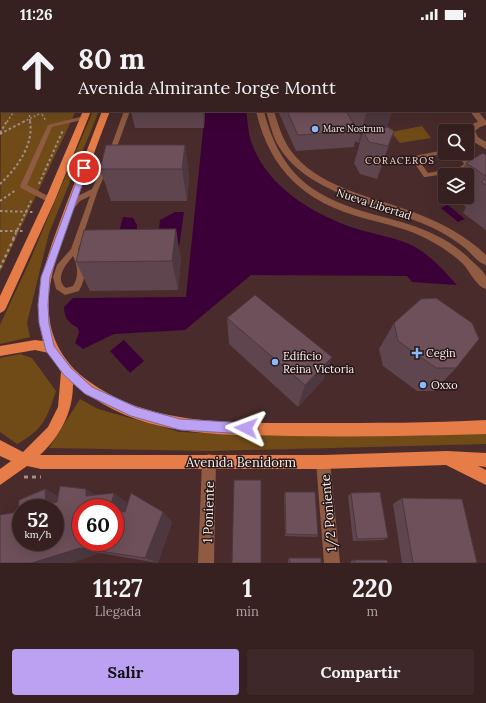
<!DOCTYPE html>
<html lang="es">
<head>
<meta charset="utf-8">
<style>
  :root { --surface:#372020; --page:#3e2829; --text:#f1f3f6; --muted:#aaa3a5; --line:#513e3e; --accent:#bca0f2 }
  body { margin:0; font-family:Lora,serif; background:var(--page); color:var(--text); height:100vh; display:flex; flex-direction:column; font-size:15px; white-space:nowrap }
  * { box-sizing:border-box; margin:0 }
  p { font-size:13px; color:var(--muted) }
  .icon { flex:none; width:22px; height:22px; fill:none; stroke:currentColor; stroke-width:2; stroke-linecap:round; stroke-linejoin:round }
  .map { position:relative; height:535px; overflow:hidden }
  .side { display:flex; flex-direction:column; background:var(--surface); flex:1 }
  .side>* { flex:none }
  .hud { position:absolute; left:0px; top:0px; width:486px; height:84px; box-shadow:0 4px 16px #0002,0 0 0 1px var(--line); background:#372020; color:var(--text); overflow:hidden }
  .fabs { position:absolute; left:438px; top:96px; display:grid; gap:8px }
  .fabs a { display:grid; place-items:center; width:36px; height:36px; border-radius:4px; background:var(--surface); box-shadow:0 4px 16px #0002,0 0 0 1px var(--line); font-size:20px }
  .speed { position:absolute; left:12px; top:471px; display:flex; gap:8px; font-size:20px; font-weight:700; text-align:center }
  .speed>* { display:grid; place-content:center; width:52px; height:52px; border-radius:50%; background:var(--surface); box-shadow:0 4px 16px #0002,0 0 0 1px var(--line); line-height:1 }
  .speed small { font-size:10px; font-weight:400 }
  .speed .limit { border:6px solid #d22; background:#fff; color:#111 }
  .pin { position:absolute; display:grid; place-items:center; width:34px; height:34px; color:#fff; margin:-17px; border:2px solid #fff; border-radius:50%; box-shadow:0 1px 4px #0007 }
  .me { position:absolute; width:44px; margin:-22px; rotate:273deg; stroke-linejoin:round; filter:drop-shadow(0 0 3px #0008) }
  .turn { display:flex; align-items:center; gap:14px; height:84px; padding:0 12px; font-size:18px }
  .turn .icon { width:52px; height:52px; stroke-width:2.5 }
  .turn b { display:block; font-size:28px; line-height:34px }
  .eta { display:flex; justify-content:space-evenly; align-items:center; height:68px; text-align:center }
  .eta b { font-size:24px; font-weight:800; line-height:28px }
  .cta { display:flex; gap:8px; margin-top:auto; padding:8px 12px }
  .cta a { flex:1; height:46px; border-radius:4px; background:var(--accent); color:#111; font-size:16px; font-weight:800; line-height:46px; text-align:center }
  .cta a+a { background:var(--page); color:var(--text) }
  .status { display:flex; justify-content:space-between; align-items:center; height:28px; padding:0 20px; background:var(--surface); direction:ltr }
  .status svg { height:11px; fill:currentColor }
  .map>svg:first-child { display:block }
  .green { fill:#704b18 }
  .water { fill:#3b0037 }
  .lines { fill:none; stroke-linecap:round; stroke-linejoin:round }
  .path-far3 { stroke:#a58e8e; stroke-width:1.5; stroke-dasharray:2 2; stroke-linecap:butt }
  .path-far2 { stroke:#a58e8e; stroke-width:2; stroke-dasharray:2.5 2.5; stroke-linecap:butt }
  .path-far1 { stroke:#a58e8e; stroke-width:2.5; stroke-dasharray:3 3; stroke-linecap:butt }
  .path { stroke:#a58e8e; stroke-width:3; stroke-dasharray:4 4; stroke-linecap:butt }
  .service { fill:#8f5b42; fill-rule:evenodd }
  .minor { fill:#8f5b42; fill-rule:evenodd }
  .tertiary { fill:#8f5b42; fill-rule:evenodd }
  .primary { fill:#e67c47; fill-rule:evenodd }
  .wall { fill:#5f454d }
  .shaded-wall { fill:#4d383f }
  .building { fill:#6e505a; stroke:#4d383f; fill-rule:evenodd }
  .route { fill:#bca0f2; stroke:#7a689d }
  .poi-dot { fill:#8cb9fc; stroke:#261818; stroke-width:1.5 }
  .labels { text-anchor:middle; stroke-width:3; stroke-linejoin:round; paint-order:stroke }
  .far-poi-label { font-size:9px; fill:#feeeee; stroke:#261818; text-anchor:start }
  .far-neighbourhood-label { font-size:10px; letter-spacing:1px; fill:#fbd4d2; stroke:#261818 }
  .street-label { font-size:11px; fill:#feeeee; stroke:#261818 }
  .poi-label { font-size:11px; fill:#feeeee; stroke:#261818; text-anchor:start }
  .near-street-label { font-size:13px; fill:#feeeee; stroke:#261818 }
</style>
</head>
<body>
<div class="status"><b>11:26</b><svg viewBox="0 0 49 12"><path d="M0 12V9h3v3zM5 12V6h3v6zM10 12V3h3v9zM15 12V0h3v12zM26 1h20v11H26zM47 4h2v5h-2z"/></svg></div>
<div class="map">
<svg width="486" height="535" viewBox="0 0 486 535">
  <rect width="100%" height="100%" fill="#492b2b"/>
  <path class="green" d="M1 77V83H76L0 244Z
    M93 83H99L49 205 27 295 30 309 0 316V297L28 237Z
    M422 98 431 110 400 115 391 104Z
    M20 326 32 330 56 363C47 390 43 402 17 416L0 404V330Z
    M80 371 98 381 180 404 225 406 416 408 486 404V416L210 423 49 420Z"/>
  <path class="water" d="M205 83H246C248 94 248 105 252 116 267 157 308 183 348 198 368 205 390 208 409 216 429 225 442 241 457 257L412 254 407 248 251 247 185 302 114 306 83 321 75 315 79 305 78 300C69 295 64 290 64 279L73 270 186 269Z
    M447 177H448L465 191 458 194 441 180Z
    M175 184H184L179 219 167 215 159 202 160 192Z
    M123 189 133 190 137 197V205L116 214Z
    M124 312 144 333 130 345 110 323Z"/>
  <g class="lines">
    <path class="path-far3" d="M29 83 30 94
      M40 83 46 93
      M7 94 14 83
      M23 94 45 83"/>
    <path class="path-far2" d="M0 105 7 93
      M0 106 25 93
      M0 156C17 140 34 117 30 93
      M39 156 63 102
      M0 173 16 162
      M0 183 33 184
      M0 203H23
      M13 211 32 171"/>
    <path class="path-far1" d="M0 240 14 210"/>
    <path class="path" d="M24 449H41"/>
    <path class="service" d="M485 70H486V74H485Z
      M124 83H130L114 127 111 129 109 128 108 127Z
      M84 88 87 90 86 91 52 99 27 157 52 170 53 172 52 174H48L21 160 20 158 48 97Z
      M475 109 478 111 477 112 467 116V112Z
      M445 122 446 125 418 131 428 145 460 139 464 136 457 125H463L471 137 462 143 426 149H424L411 130 414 128Z
      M104 135H108L109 137 98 162 78 222C86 237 87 249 79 263L65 267 56 261 53 249 57 237 71 221 90 168 80 173 72 183H70L67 181 76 169 92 161ZM73 228C78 238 79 248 73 258L66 260C54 251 66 236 73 228Z"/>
    <path class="minor" d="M342 0H352L342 1Z
      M485 13H486V17H485Z
      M470 83H478L486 93V97L480 99 475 103 478 109 486 114V121L472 113 467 103 474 95 478 94Z
      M209 426 214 428 216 433 214 535H198L202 433 204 428Z
      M323 427 328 429 330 434 340 535H324L316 434 318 429Z"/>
    <path class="tertiary" d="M382 0H397L382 1Z
      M256 83H264C272 116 288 146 318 164 369 195 427 187 472 233 476 237 485 244 486 249 486 253 486 258 486 261 477 259 470 244 464 237 454 227 442 219 429 212 409 201 386 196 363 190 305 174 270 143 256 83Z
      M266 83H274C279 100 284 116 296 129 325 161 374 169 413 184 440 194 465 207 486 227V237C478 235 471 225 465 220 456 213 447 207 437 202 386 176 299 168 274 109 271 101 269 92 266 83Z"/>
    <path class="primary" d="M119 0H126L119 1Z
      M134 0H140V1H134Z
      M83 83H91L55 172 6 280 4 283 0 285V268L45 172Z
      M102 83H110C98 114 87 144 76 175 63 212 43 254 50 294 54 318 68 338 87 352 153 401 239 394 317 395 374 395 430 395 486 392V406C420 408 355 409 289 408 246 407 202 408 160 398 128 391 99 376 73 356 73 385 60 408 40 427H323L447 423 486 425V439L478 438 486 442V457L446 437 323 441H41L27 438 0 457V441L11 433 0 428V412L23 424 48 399 58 379 61 344 49 325 35 322 0 328V318L35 312 43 313C31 263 49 224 66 177 78 146 90 114 102 83Z"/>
  </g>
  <path class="wall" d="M486 25V51H485V27Z
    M131 83H205L204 100H135Z
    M278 83H346L347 85V83H392L387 99 394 103 383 135 377 151 360 146 354 135 360 115H358L355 113 354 119 296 123Z
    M185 117 189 149 187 173H111L100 141Z
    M486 127V202L463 185 466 179 452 169H467V147H460L466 135Z
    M181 231 178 262 90 263 76 234Z
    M227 290 332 329 323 352 298 379 229 316Z
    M394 295 456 340 434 363H417L383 338 379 321Z
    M45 461 58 468 95 467 114 465 128 476 163 484 172 494 158 535 100 525 70 535 18 484Z
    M285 464 318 507 316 509 285 508 284 467Z
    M351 465 388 510 383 512 353 513 348 468Z
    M402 470 477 535H402L393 476Z
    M289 530 321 535H288V531Z
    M355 532 388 535H351V533Z"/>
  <path class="shaded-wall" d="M203 83H205L204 100Z
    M367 83H392L384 111 363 103 360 115H358Z
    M394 103 383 135 377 151 388 118Z
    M185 117 189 149 187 173 182 141Z
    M176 201 181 231 178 262 172 233Z
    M332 329 323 352 298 379 305 357Z
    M45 461 68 473 46 476Z
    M86 461 104 473 86 468Z
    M114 465 129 476 126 492 115 485V480H110Z
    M163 484 172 494 158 535 145 530Z
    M80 520 100 525 70 535H32Z"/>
  <path class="building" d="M317 0H337L336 1H317Z
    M287 83H346L358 103 298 107Z
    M388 99 394 103 388 118 369 114 363 103Z
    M106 117H185L182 141H100Z
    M483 125 486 127V148L466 135Z
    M486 150V157L481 154Z
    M176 201 172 233 76 234 84 202Z
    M255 267 332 329 305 357 227 290Z
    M436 270 472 295 479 311 456 340H436L398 313 394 295 421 271Z
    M234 452H261V535H232Z
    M60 458 86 461V468L114 465 110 480H81V514H115V483L125 484 131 465 163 484 145 530 80 520 32 535H0V487L18 484 19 472 45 461 46 476 57 474ZM21 480H55V514H21Z
    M285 464H315L318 507 286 506Z
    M380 464 388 510 357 511 351 465Z
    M402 470 462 471 477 535H413Z
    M289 530H321V535H290Z
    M355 532H387L388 535H355Z"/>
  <path class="route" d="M82 138 88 140 50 249 48 277 49 295 54 318 71 340 92 359 136 379 180 391 246 395 250 396 251 400 250 404 246 406 180 402 131 388 85 366 64 347 46 323 39 295 38 277 41 249Z"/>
  <g class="poi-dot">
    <circle cx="315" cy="101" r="4"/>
    <path d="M415 319h4v4h4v4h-4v4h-4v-4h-4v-4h4z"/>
    <circle cx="275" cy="334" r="4"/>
    <circle cx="423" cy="357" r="4"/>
  </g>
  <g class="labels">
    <g class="far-poi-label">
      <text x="323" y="104">Mare Nostrum</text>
    </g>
    <g class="far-neighbourhood-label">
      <text x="400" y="136">CORACEROS</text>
    </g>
    <g class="street-label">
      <text transform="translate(374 176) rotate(18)" y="4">Nueva Libertad</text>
    </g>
    <g class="poi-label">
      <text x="426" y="329">Cegin</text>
      <text x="283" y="332">Edificio<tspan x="283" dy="13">Reina Victoria</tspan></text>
      <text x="431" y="361">Oxxo</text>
    </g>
    <g class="near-street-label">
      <text x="241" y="439">Avenida Benidorm</text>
      <text transform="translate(208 484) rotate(-88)" y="5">1 Poniente</text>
      <text transform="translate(328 485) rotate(-95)" y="5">1/2 Poniente</text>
    </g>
  </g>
</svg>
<div class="fabs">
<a><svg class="icon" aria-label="search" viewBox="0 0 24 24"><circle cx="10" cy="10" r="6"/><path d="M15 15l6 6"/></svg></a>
<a><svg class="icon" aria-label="layers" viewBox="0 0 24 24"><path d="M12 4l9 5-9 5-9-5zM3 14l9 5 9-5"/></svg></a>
</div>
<div class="speed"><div>52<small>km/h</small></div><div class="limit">60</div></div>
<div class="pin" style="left:84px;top:140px;background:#d93025"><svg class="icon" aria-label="arrive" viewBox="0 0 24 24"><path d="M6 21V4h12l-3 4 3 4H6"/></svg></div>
<svg class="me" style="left:246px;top:400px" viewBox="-20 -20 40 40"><path d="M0-17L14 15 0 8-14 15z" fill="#bca0f2" stroke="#fff" stroke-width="4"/></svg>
<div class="hud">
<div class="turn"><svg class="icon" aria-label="ahead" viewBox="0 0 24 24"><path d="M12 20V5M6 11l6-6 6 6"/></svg><div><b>80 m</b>Avenida Almirante Jorge Montt</div></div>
</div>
</div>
<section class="side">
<div class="eta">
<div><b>11:27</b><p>Llegada</p></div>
<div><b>1</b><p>min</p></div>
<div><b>220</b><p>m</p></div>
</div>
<div class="cta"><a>Salir</a><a>Compartir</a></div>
</section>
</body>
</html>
